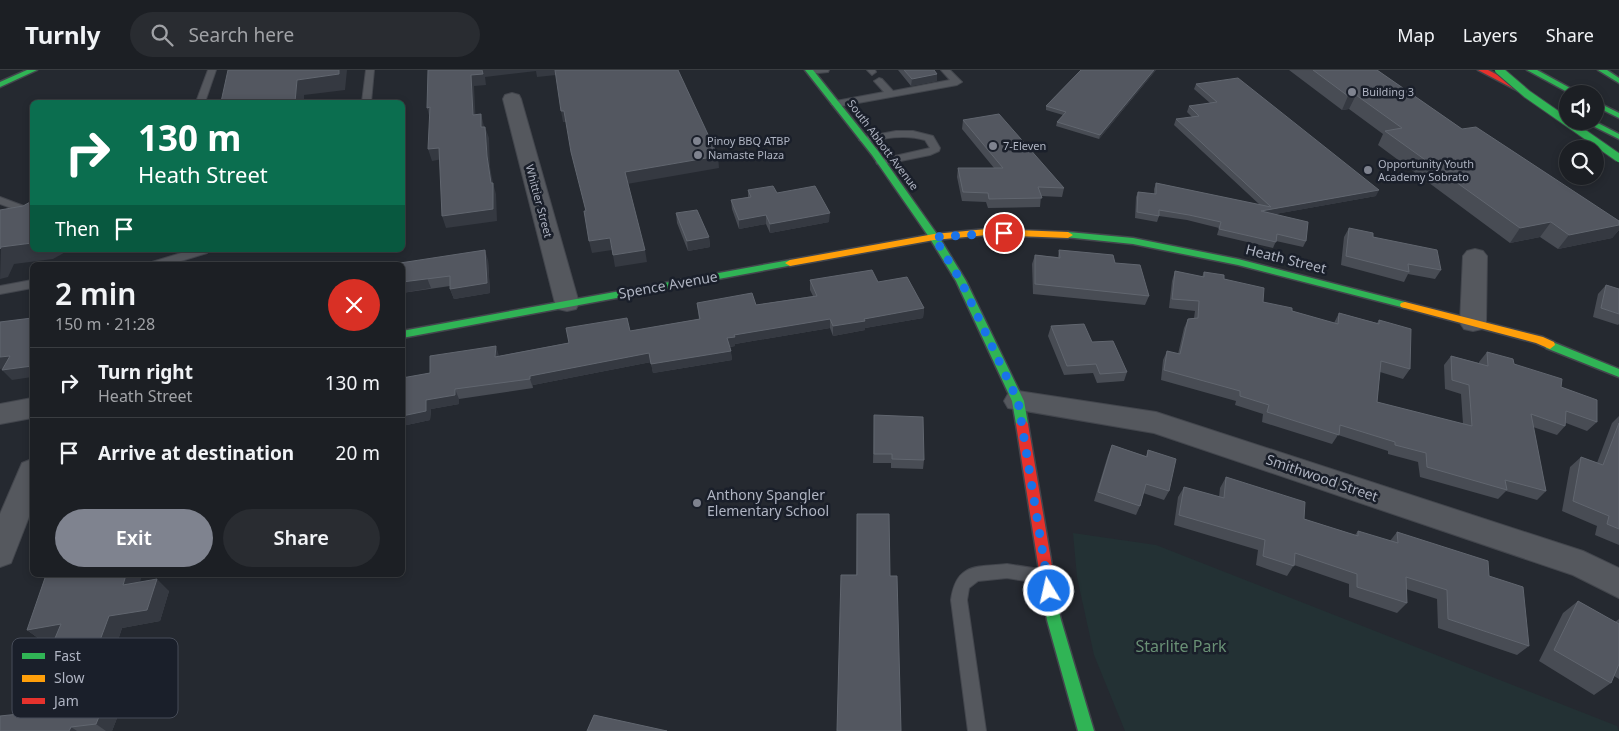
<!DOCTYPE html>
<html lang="en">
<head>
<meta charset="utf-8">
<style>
  :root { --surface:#1c1f24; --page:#292c31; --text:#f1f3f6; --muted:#a0a2a6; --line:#3a3d41; --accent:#7f838f }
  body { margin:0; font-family:"Noto Sans",sans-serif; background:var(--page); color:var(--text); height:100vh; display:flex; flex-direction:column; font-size:19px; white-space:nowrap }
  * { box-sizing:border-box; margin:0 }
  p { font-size:16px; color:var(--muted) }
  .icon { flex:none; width:28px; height:28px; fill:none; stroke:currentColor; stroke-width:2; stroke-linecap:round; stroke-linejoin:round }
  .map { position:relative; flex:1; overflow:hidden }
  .panel { position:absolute; left:30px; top:192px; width:375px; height:315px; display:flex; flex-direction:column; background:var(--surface); border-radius:8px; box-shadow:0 2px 8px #0003,0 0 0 1px var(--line) }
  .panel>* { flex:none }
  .top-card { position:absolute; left:30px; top:30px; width:375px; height:152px; border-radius:8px; box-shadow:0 2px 8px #0003,0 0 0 1px var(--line); background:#0b6e4f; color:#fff; overflow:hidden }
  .controls { position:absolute; left:1559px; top:15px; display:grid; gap:10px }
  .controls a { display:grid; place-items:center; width:45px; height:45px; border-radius:50%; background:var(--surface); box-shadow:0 2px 8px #0003,0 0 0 1px var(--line); font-size:25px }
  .pin { position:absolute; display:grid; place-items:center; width:42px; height:42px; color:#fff; margin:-21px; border:2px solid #fff; border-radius:50%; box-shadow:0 1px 5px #0007 }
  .me { position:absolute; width:55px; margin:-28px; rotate:351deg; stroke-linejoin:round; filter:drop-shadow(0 0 4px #0008) }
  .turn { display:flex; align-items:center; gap:18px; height:105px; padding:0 25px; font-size:22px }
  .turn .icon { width:65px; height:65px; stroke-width:2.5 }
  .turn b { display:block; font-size:35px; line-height:42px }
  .then { display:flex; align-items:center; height:48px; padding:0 25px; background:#0003; gap:10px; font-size:19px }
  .round { display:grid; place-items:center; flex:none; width:52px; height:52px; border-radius:26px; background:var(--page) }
  .head { display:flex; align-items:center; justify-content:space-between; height:85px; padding:0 25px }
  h1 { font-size:30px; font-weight:600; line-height:38px }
  .cta { display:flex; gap:10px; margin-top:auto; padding:10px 25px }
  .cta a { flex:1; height:58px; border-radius:30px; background:var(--accent); color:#fff; font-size:20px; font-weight:600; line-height:58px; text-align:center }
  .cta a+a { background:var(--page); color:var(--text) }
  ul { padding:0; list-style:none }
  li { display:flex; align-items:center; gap:15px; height:70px; padding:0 25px; border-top:1px solid var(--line) }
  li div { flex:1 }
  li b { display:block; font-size:19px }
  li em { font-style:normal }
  header { display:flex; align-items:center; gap:30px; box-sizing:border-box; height:70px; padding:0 25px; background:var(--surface); border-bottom:1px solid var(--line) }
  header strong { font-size:24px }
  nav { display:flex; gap:28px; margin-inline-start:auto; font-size:18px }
  .search { width:350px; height:45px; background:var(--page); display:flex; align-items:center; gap:12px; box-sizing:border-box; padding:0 18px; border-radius:28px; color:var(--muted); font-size:19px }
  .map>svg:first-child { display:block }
  .green { fill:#233134 }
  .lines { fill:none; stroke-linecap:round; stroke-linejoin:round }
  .lane-casing { stroke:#43464d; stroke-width:2 }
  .street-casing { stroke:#43464d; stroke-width:2 }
  .fast-casing { stroke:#43464d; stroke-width:3 }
  .slow-casing { stroke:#43464d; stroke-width:3 }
  .jam-casing { stroke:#43464d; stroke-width:3 }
  .lane { fill:#55585e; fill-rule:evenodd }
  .street { fill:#55585e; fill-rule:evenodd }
  .fast { fill:#30b455; fill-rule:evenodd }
  .slow { fill:#ff9f0a; fill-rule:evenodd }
  .jam { fill:#e5322d; fill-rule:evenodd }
  .fast-bridge-casing { stroke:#42454c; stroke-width:10; stroke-linecap:butt }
  .fast-bridge { stroke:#30b455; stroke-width:8 }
  .wall { fill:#484c54 }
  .shaded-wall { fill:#353941 }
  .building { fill:#535760; stroke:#61666f }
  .route { stroke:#1a73e8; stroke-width:9; stroke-dasharray:0 16.2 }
  .poi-dot { fill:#7f838f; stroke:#1a1f2a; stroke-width:2 }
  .labels { text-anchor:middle; stroke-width:5; stroke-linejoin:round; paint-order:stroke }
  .far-poi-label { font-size:11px; fill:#afb4c2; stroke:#1a1f2a; text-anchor:start }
  .far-street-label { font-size:11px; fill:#afb4c2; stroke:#1a1f2a }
  .street-label { font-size:14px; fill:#afb4c2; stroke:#1a1f2a }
  .poi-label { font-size:14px; fill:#afb4c2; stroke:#1a1f2a; text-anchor:start }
  .near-park-label { font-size:16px; fill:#699075; stroke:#1a1f2a }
  .key { fill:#1a1f2a; stroke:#474c58; stroke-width:1 }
  .key-label { font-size:14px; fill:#afb4c2 }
</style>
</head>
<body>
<header>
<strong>Turnly</strong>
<div class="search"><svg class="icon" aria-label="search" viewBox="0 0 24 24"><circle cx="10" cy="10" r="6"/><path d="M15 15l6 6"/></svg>Search here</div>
<nav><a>Map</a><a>Layers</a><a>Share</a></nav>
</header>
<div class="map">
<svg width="1619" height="661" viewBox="0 0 1619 661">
  <rect width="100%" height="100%" fill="#252930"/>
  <path class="green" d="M1073 463 1156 475 1617 656 1619 661H1125L1094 585 1077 507Z"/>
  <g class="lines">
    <defs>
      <path id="lane" d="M208 0H216L205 32H196Z
        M366 0H374L371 32H362Z
        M808 0H829L828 2 808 4Z
        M867 0H875L876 2 872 5Z
        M941 0H950L962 12 957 15 836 37 831 34 836 31 884 22 874 11 879 8 882 9 893 21 950 10Z
        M896 61H913L933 66 940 78 939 81 930 85 881 95 877 94 876 92 877 90 930 78 925 70C905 64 884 68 864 73L859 70 864 67Z
        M0 127 29 138 30 140 25 143 0 134Z
        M191 180H209L207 183 168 195H150L152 192Z
        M32 210V218L0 224V216Z
        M1007 494 1046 500 1052 502 1054 507 1052 512 1046 514 1007 508 978 511 969 518 967 530 986 661H968L951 530C956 493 976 497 1007 494Z"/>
      <path id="street" d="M512 23 519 25 521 29 579 233 576 239 567 241 558 239 555 233 503 29 505 25Z
        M1475 179 1483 181 1487 186 1486 253 1482 259 1473 261 1464 259 1460 253 1463 186 1467 181Z
        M1018 321 1156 342 1583 481 1619 498V528L1573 505 1154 363 1008 338 1004 331 1008 324Z
        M32 328V348L0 354V334Z
        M32 389V439L11 493 0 497V444L22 393Z"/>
      <path id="fast" d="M27 0H37L0 17V12Z
        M805 0H813L878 81 939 167 966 211 1024 331 1028 354 1026 357H1018L1016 354 1012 331 956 211 929 167 872 85Z
        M1527 0H1537L1581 24H1571Z
        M1598 0H1607L1619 8V13Z
        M1595 31 1619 43V48L1595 36Z
        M1583 51H1594L1619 64V69Z
        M1068 162 1133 168 1238 189 1405 232 1410 235 1405 238 1238 195 1133 174 1065 167V163Z
        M790 190 793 191 795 193 793 195 402 268V261Z
        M1550 271 1619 299V307L1546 278 1545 275Z
        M1051 526 1056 528 1061 550 1094 661H1078L1047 550 1044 532 1046 528Z"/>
      <path id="slow" d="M987 159 1068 162 1073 165 1068 168 987 165 934 170 790 196 785 193 790 190 934 164Z
        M1405 232 1543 267 1554 272 1555 275 1550 279 1536 273 1401 237 1400 235 1401 233Z"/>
      <path id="jam" d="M1478 0H1488L1527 20 1520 22Z
        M1022 350 1026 351 1028 354 1058 532 1056 536 1051 538 1046 536 1044 532 1016 354 1018 351Z"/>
    </defs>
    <use href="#lane" class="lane-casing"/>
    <use href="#street" class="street-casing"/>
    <use href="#fast" class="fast-casing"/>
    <use href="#slow" class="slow-casing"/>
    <use href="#jam" class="jam-casing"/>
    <use href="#lane" class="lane"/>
    <use href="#street" class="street"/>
    <use href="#fast" class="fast"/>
    <use href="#slow" class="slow"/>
    <use href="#jam" class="jam"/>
    <defs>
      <path id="fast-bridge" d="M1499 0 1527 24 1619 88"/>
    </defs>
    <use href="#fast-bridge" class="fast-bridge-casing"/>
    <use href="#fast-bridge" class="fast-bridge"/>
  </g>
  <path class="wall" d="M898 0H934L937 4V11L911 16Z
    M1081 0H1156L1099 69 1056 56 1057 52 1063 45 1046 40V36Z
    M1289 0H1377L1462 59 1619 151V160L1612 168 1558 179 1540 167 1510 173 1378 75 1383 64 1349 39 1342 40Z
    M1196 14 1376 126 1275 144 1306 171 1303 177 1276 171 1273 178 1217 165 1219 158 1187 150 1159 146 1157 152 1135 148 1136 127 1138 122 1154 124V119L1156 113 1260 135 1174 55 1176 49 1192 47 1187 42 1189 36 1210 33 1194 19Z
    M963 50 1064 118 1062 127 1041 126 1040 137 988 138 986 132 962 131 957 107 958 98H994L962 59Z
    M748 120 777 123 829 152 770 163 766 154 739 159 732 139 731 130 748 127Z
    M676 143 709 167 710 177 688 181 677 153Z
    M1349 158 1373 167 1441 200 1435 209 1408 204 1404 212 1341 195 1344 167Z
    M1059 180 1115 193 1149 226 1145 235 1033 224 1032 194 1035 185 1058 187Z
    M488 190 490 223 454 229 450 219V216L402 223V195Z
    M1175 201 1202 207 1204 202 1224 209 1263 232 1292 241 1334 253 1339 243 1377 253 1379 250 1410 299 1403 309 1380 302 1377 332 1463 354 1461 324 1445 319 1444 295 1451 286 1479 293V292L1487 282 1514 294 1561 317 1597 352 1587 361 1566 353 1565 356 1557 365 1533 357 1546 421 1537 430 1506 421 1498 429 1420 407 1418 392 1388 384V381L1338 365 1332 374 1262 352 1263 344 1235 335 1236 331 1161 310 1163 290 1167 281 1178 284 1184 258 1188 249 1194 248 1195 241 1169 238 1172 211Z
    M810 210 878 212 924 238 923 248 865 258V260L833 266 830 258 735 274V276L730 277 732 290 653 303 651 292 533 315V318L459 329V334L431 339 430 350 402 356V308L430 303 499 286 630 261 699 249 697 233 756 235 813 226 810 220Z
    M1606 215 1619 219V254L1618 255 1593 247 1598 224Z
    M1051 256 1092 272 1127 302 1124 311 1097 313 1093 303 1064 305 1048 266Z
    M874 345 924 390 923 399 891 398V393H873Z
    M1619 346V475L1595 465 1597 456 1562 441 1570 397 1581 387 1597 393 1612 353Z
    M1112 375 1146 386 1148 380 1169 421 1164 430 1143 423 1140 436 1136 445 1094 431 1108 385Z
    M1226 407 1304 449 1355 465 1358 461 1390 471 1397 462 1489 506 1529 576 1517 585 1438 558 1437 529 1406 519 1407 533 1397 543 1349 527V514L1294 495 1287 506 1256 495 1258 480 1174 455 1178 427 1184 417 1219 427 1220 418Z
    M857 444 890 506 856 505Z
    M140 512 169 521 160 551 122 558 108 600 112 603 104 620H110L124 630 112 661H0L19 644 42 599 55 569 42 571 27 560Z
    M1578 531 1615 552 1619 549V609L1614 606 1611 613 1594 625 1539 591 1563 543Z"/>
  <path class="shaded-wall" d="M339 0H347L345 20 304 25V32H295L297 10Z
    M482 0H555L556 5 537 7 536 1 485 7 486 15 474 16 476 57 473 45 471 5Z
    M1154 0H1156L1099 69 1100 65Z
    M937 4V11L911 16 912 9Z
    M1356 25 1349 39 1342 40 1348 26Z
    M430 37V49L427 38Z
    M561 41H564L567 52H563Z
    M481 44 484 56 485 69 481 57Z
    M485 57 489 68 490 97 493 113 496 124 497 151 446 158 442 146 491 113 487 86Z
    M439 78 443 89 432 91 428 79Z
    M718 86 719 98 627 114 625 102Z
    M1379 120 1376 126 1259 147 1261 141Z
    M830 143 829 152 770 163V154Z
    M766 145V154L739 159V150Z
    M1551 152 1540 167 1510 173 1520 158Z
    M1619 155V160L1612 168 1558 179 1569 165Z
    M709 167 710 177 688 181 687 171Z
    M610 168 612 180 592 183 589 171Z
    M32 173V180H69L53 189 14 194 8 207 0 209 1 177Z
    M485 180 488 190 490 223 454 229 450 219Z
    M645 180 647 192 615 197 613 185Z
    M427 208 431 218 402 223V212Z
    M924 238 923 248 865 258V260L833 266V256L864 249Z
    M830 249V258L735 274V276L728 277 727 268 734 265Z
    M496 276 499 286 498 296 495 287Z
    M731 281 732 290 653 303 651 294Z
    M649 283 651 292 533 315V318L530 309V306Z
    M10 286 20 296 0 299V287Z
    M32 296V307L12 310 2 300Z
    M455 319 459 329V334L431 339 430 350 402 356V346L426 330Z
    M126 505H142L136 527 123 515Z
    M157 509 169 521 160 551 122 558 108 600 112 603 99 633 84 623 92 592 109 546Z
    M61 554 75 565 42 571 27 560Z
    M110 620 124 630 112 661H106L96 654Z
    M71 657 77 661H69Z"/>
  <path class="building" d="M228 0H339V4L297 10 295 32H221Z
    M428 0H482L483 4 471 5 473 45 481 44V57H485L487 86 491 113H493V139L442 146 439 78 428 79 430 37 427 38Z
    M555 0H678L718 86 625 102 645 180 613 185 610 168 589 171 584 141H586L571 82 564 41H561Z
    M904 0H934L937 4 912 9Z
    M1081 0H1154L1100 65 1057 52 1066 42 1046 36Z
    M1313 0H1377L1462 59 1476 57 1619 151V155L1569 165 1551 152 1520 158 1385 61 1402 58 1356 25 1348 26Z
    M1238 8 1379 120 1261 141 1308 152 1306 171 1277 164 1276 172 1219 159 1221 152 1189 145 1159 140V146L1137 142 1138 122 1156 124V113L1271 137 1176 49 1199 46 1189 36 1217 32 1196 14Z
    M999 44 1064 118 1038 117 1042 128 989 129 988 123 963 122 958 98H1003L963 50Z
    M773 116 777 123 815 116 830 143 770 154 766 145 739 150 731 130 751 127 748 120Z
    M32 131V173L1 177 0 179V140L23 136Z
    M697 140 709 167 687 171 676 143Z
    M1349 158 1373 163V167L1437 180 1441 200 1408 194 1409 202 1346 186Z
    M485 180 487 213 450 219V206L402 212V195H387Z
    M1059 180 1113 185 1115 193 1140 195 1149 226 1035 214V185L1060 188Z
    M872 200 878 212 907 207 924 238 864 249 865 251 833 256 830 249 734 265 735 267 727 268 731 281 651 294 649 283 530 306V309L455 319V325L426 330V341L402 346V308L430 303V286L496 276 495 287 569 273 566 258 627 248 630 261 700 249 697 233 752 223 756 235 817 226 810 210Z
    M1175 201 1204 207V202L1224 205V209L1264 218 1263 232 1292 238V241L1338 254 1339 243 1379 254V250L1411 259 1410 299 1381 291 1377 332 1472 356 1469 315 1452 310 1451 286 1488 296 1487 282 1513 289 1514 294 1562 309 1561 317 1597 330V352L1566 341 1565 356 1531 344 1546 421 1505 410 1507 420 1427 397 1426 383 1395 375V372L1340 355 1339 365 1267 342 1269 335 1240 326V321L1164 300 1167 281 1180 284 1188 249 1198 248 1199 231 1172 229Z
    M1606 215 1619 219V244L1601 238Z
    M32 248V296L2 300 10 286 0 287V252Z
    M1084 254 1092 272 1113 271 1127 302 1100 304 1096 294 1067 296 1051 256Z
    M874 345 923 347 924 390 892 389V384H874Z
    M1619 353V459L1607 454 1609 446 1573 431 1581 387 1603 395Z
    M1112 375 1147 387 1148 380 1176 389 1169 421 1146 414 1140 436 1098 422Z
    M1226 407 1305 432 1304 449 1358 466V461L1398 473 1397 462 1488 491 1489 506 1523 517 1529 576 1448 549 1447 520 1406 507 1407 533 1357 517V504L1295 483 1294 496 1263 486 1265 470 1179 445 1184 417 1224 428Z
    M857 444H889L890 506H897L901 661H837L841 505H857Z
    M46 505H126L123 515 157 509 147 540 109 546 92 592H98L84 623 110 620 96 654 71 657 69 661H0V646L19 644 42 599 61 554 27 560Z
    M1578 531 1619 554V594L1611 613 1554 580Z
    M594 645 667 661H587Z"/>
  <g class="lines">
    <path class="route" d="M1004 163 934 167 961 211 1018 331 1049 521"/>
  </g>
  <g class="poi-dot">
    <circle cx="1352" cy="22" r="5"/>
    <circle cx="697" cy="71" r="5"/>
    <circle cx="993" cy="76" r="5"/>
    <circle cx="698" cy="85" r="5"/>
    <circle cx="1368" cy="100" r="5"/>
    <circle cx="697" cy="433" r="5"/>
  </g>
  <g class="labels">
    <g class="far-poi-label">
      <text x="1362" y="26">Building 3</text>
      <text x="707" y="75">Pinoy BBQ ATBP</text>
      <text x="1003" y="80">7-Eleven</text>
      <text x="708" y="89">Namaste Plaza</text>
      <text x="1378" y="98">Opportunity Youth<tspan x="1378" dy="13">Academy Sobrato</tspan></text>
    </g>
    <g class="far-street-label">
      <text transform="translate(883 75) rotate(53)" y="4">South Abbott Avenue</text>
      <text transform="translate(539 131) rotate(75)" y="4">Whittier Street</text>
    </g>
    <g class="street-label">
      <text transform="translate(1286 189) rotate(14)" y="5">Heath Street</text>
      <text transform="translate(668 215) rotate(-10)" y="5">Spence Avenue</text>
      <text transform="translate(1322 408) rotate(19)" y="5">Smithwood Street</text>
    </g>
    <g class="poi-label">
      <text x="707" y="430">Anthony Spangler<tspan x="707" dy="16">Elementary School</tspan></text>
    </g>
    <g class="near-park-label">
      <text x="1181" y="582">Starlite Park</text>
    </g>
  </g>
  <rect x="12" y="568" width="166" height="80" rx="8" class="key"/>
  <rect x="22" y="583" width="23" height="6" fill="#30b455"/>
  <rect x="22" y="605" width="23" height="7" fill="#ff9f0a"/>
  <rect x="22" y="628" width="23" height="6" fill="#e5322d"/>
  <g class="key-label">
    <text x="54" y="591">Fast</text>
    <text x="54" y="613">Slow</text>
    <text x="54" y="636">Jam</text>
  </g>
</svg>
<div class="controls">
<a><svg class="icon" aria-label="sound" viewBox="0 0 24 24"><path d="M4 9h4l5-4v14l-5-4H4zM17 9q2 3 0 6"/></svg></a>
<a><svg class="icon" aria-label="search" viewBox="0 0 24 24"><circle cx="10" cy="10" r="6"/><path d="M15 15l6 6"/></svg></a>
</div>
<div class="pin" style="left:1004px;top:163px;background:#d93025"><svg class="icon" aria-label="arrive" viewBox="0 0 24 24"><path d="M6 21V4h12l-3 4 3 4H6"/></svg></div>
<svg class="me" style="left:1049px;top:521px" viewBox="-20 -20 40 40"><circle r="17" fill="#1a73e8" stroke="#fff" stroke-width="3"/><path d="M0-11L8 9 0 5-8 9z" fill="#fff"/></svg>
<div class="top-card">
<div class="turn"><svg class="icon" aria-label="right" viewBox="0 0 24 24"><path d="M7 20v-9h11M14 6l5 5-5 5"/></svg><div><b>130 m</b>Heath Street</div></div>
<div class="then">Then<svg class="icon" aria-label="arrive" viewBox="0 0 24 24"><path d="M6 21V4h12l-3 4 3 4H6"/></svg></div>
</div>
<section class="panel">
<div class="head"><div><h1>2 min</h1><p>150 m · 21:28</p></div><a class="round" style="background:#d93025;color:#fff"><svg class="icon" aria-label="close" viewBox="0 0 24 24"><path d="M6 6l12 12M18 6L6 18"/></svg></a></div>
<ul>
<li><svg class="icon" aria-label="right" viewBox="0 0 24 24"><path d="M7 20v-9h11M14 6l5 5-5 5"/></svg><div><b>Turn right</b><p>Heath Street</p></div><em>130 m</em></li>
<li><svg class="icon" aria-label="arrive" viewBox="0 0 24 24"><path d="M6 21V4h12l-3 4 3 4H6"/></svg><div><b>Arrive at destination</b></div><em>20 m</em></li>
</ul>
<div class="cta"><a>Exit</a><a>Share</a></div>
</section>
</div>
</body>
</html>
